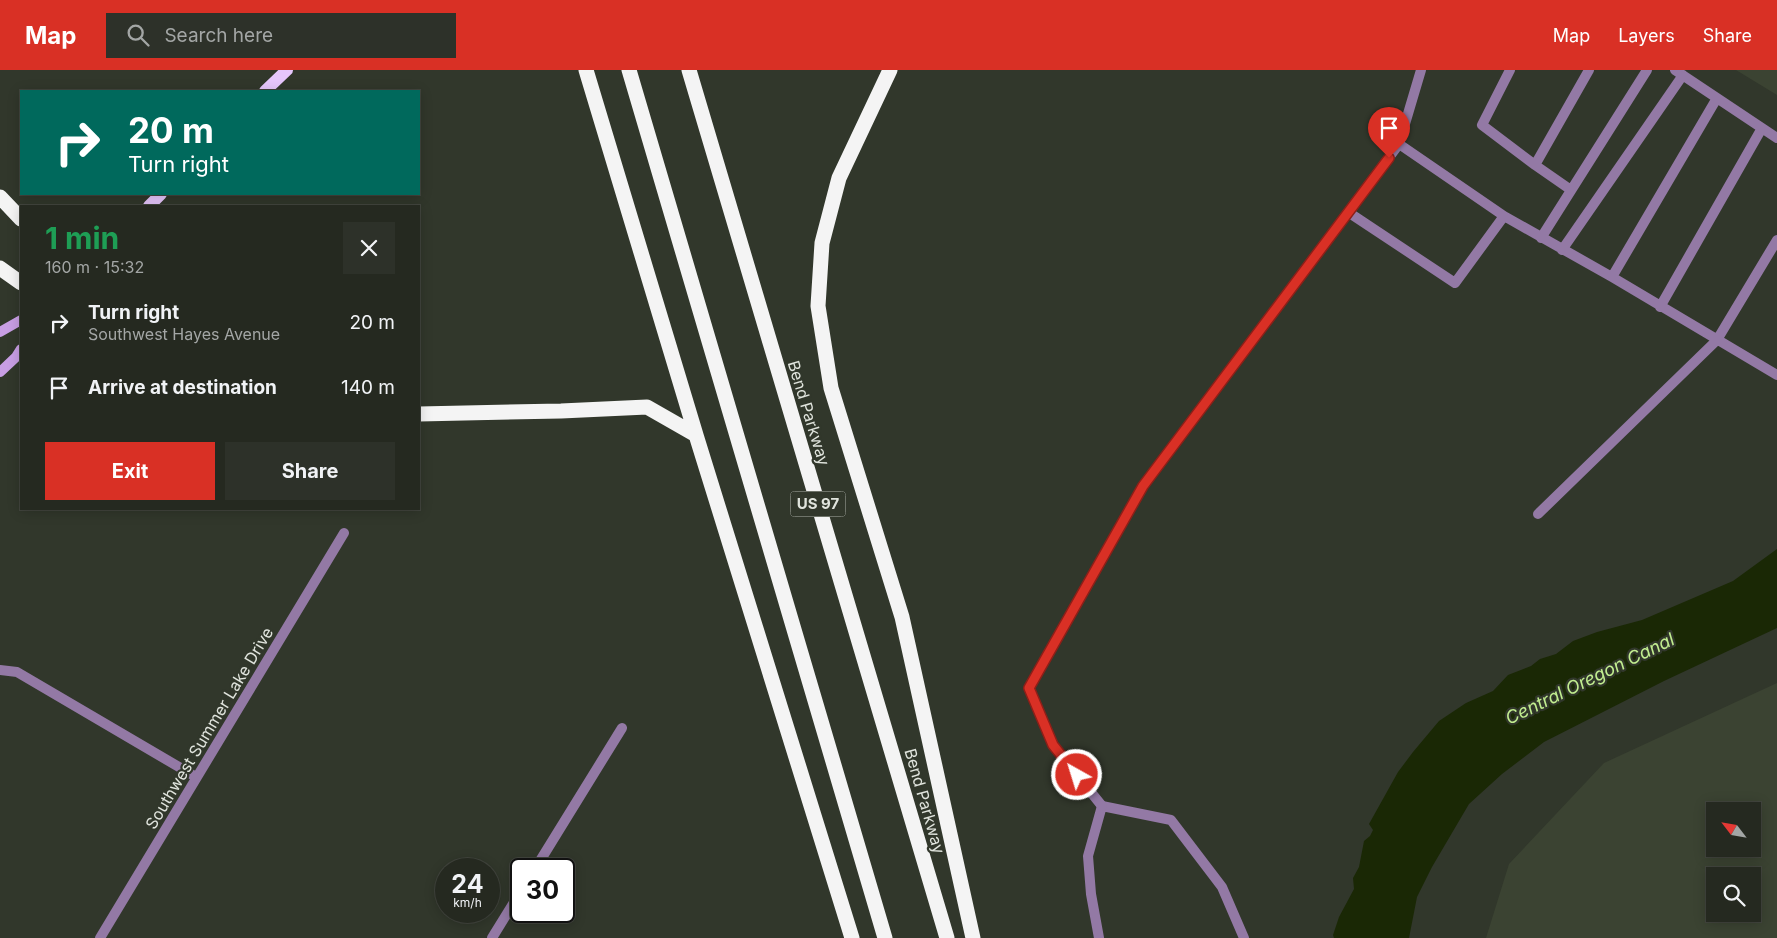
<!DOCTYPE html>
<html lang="en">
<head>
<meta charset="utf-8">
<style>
  :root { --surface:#252920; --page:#2d3129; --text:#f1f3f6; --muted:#a3a6a5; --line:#42453e; --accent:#d93025 }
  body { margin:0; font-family:Inter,sans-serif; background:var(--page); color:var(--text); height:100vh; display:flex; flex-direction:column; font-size:19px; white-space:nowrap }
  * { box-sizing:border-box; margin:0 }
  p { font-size:16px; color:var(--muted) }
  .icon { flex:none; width:28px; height:28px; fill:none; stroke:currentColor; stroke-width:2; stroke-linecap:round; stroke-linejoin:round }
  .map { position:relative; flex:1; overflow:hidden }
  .side { position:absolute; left:20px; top:135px; width:400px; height:305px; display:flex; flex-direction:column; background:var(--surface); border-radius:0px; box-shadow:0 2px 12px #0003,0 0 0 1px var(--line) }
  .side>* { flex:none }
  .top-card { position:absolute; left:20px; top:20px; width:400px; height:105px; border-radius:0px; box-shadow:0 2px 12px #0003,0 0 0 1px var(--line); background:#00695c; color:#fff; overflow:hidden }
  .needle { width:32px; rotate:301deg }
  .controls { position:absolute; left:1706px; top:732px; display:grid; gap:10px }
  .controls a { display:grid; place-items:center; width:55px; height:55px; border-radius:0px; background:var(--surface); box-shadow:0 2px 12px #0003,0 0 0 1px var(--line); font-size:25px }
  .speed { position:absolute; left:435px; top:788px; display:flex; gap:10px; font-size:25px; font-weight:700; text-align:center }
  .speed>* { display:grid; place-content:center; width:65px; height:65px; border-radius:50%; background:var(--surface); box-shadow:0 2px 12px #0003,0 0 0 1px var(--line); line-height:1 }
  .speed small { font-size:12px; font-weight:400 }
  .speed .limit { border:2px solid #111; border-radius:8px; background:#fff; color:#111 }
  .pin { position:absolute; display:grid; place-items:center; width:42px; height:42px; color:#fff; margin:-51px -21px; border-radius:50% 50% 50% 0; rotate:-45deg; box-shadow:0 0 5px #0007 }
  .pin .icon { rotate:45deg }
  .me { position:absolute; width:55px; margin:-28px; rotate:321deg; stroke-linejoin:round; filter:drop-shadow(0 0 4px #0008) }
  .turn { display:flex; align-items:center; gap:18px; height:105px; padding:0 25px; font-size:22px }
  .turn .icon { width:65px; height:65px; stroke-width:2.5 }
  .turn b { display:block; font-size:35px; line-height:42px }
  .round { display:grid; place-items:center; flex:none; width:52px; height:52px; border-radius:0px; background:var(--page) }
  .summary { display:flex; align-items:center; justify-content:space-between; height:85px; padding:0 25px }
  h1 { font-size:30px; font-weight:700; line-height:38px; color:#1e9e55 }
  .button { display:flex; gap:10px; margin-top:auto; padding:10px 25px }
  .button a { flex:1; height:58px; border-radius:0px; background:var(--accent); color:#fff; font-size:20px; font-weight:700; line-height:58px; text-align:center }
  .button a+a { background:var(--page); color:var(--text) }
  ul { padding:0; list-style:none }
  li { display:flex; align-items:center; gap:15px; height:65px; padding:0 25px }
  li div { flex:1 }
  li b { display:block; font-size:19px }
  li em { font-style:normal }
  header { display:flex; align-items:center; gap:30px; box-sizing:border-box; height:70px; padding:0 25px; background:var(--accent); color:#fff }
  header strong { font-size:24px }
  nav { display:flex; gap:28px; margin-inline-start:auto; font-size:18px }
  .search { width:350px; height:45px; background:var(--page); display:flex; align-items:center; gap:12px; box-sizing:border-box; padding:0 18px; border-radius:0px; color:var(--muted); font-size:19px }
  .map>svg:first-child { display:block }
  .built { fill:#3b4332; fill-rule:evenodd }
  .water { fill:#1a2805 }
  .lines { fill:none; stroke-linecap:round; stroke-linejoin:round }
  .lane { stroke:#9379a5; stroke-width:10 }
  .street { stroke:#9379a5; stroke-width:10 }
  .secondary { stroke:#c89ee4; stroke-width:10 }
  .primary { stroke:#e6c6fc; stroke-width:12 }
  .highway { stroke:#f4f4f4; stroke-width:15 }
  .route-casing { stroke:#8d1f18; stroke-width:12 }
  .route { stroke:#d93025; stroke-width:9 }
  .labels { text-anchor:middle; stroke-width:4.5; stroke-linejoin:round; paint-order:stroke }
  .shield { fill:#31372b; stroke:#acb0a8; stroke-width:1 }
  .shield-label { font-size:15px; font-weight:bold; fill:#e0e4dd }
  .street-label { font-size:16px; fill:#e0e4dd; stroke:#31372b }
  .water-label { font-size:18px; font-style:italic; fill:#c2ee90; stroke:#31372b }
</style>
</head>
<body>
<header>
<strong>Map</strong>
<div class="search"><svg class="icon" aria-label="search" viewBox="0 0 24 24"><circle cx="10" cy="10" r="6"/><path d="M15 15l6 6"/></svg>Search here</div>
<nav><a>Map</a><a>Layers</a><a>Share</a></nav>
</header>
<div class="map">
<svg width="1777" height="868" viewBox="0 0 1777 868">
  <rect width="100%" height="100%" fill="#31372b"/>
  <path class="built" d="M1736 0H1777V25Z
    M1777 613V868H1486L1509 794 1604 693ZM1715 741H1752V779H1715ZM1715 806H1752V844H1715Z"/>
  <path class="water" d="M1777 479V558L1664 611 1544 672 1502 704 1469 734 1432 797 1417 827 1409 868H1334L1333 865 1339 847 1354 819 1353 808 1359 797 1364 771 1370 766 1373 760 1369 754 1398 702 1413 682 1439 651 1466 633 1493 621 1508 605 1531 596 1540 589 1556 584 1573 571 1597 562 1642 550 1733 511Z"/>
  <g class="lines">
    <path class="lane" d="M1510 0 1482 55 1535 95 1589 0
      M1675 0 1777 68
      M1535 95 1571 120
      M1348 142 1455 213 1504 146 1399 74
      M1504 146 1612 207 1777 305
      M1541 168 1647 0
      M1562 180 1683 5
      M1612 207 1717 28
      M1660 237 1762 58
      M1538 444 1717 270 1777 170
      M1099 868 1091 824 1088 786 1102 736 1171 750 1222 817 1244 868"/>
    <path class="street" d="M0 600 17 602 196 707
      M1102 736 1053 675 1029 618 1143 416 1399 74 1421 0
      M535 799 622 658
      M100 868 344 463
      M492 868 521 821"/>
    <path class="secondary" d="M0 262 21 250
      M0 302 16 287 21 279"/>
    <path class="primary" d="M265 21 287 0
      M149 136 161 124"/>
    <path class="highway" d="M586 0 696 365
      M629 0 885 868
      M689 0 947 868
      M890 0 839 108 822 173 818 236 831 318 902 547 973 868
      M0 127 21 149
      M0 198 21 213
      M419 344 561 341 647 337 696 365 852 868"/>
  </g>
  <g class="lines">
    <defs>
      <path id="route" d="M1077 705 1053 675 1029 618 1143 416 1389 88"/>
    </defs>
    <use href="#route" class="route-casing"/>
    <use href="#route" class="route"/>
  </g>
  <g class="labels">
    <rect class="shield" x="790.5" y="421.5" width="55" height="25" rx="4"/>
    <g class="shield-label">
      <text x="818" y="439">US 97</text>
    </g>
    <g class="street-label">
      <text transform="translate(809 343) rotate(73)" y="6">Bend Parkway</text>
      <text transform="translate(209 658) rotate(-59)" y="6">Southwest Summer Lake Drive</text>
      <text transform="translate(925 731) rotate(74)" y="6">Bend Parkway</text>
    </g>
    <g class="water-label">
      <text transform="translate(1590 609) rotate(-26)" y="6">Central Oregon Canal</text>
    </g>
  </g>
</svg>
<div class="controls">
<a><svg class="needle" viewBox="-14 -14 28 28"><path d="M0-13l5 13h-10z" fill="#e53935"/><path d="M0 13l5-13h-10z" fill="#a3a6a5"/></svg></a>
<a><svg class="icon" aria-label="search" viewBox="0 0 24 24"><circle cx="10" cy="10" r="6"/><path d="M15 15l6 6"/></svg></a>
</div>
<div class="speed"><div>24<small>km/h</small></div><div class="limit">30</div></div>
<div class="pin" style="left:1389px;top:88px;background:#d93025"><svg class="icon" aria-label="arrive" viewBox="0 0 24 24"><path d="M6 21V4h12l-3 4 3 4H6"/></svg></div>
<svg class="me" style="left:1077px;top:705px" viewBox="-20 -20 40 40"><circle r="17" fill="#d93025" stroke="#fff" stroke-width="3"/><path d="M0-11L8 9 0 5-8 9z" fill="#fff"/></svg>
<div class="top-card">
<div class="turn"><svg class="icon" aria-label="right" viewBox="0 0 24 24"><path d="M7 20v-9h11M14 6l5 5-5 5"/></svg><div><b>20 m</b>Turn right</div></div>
</div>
<section class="side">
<div class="summary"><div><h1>1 min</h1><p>160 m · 15:32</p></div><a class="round"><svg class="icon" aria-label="close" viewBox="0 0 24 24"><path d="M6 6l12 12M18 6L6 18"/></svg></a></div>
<ul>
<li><svg class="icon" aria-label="right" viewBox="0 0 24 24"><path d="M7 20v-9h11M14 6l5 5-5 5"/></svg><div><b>Turn right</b><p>Southwest Hayes Avenue</p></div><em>20 m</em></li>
<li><svg class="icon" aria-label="arrive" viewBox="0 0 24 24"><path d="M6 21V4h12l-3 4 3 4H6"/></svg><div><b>Arrive at destination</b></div><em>140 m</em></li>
</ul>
<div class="button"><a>Exit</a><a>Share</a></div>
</section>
</div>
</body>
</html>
